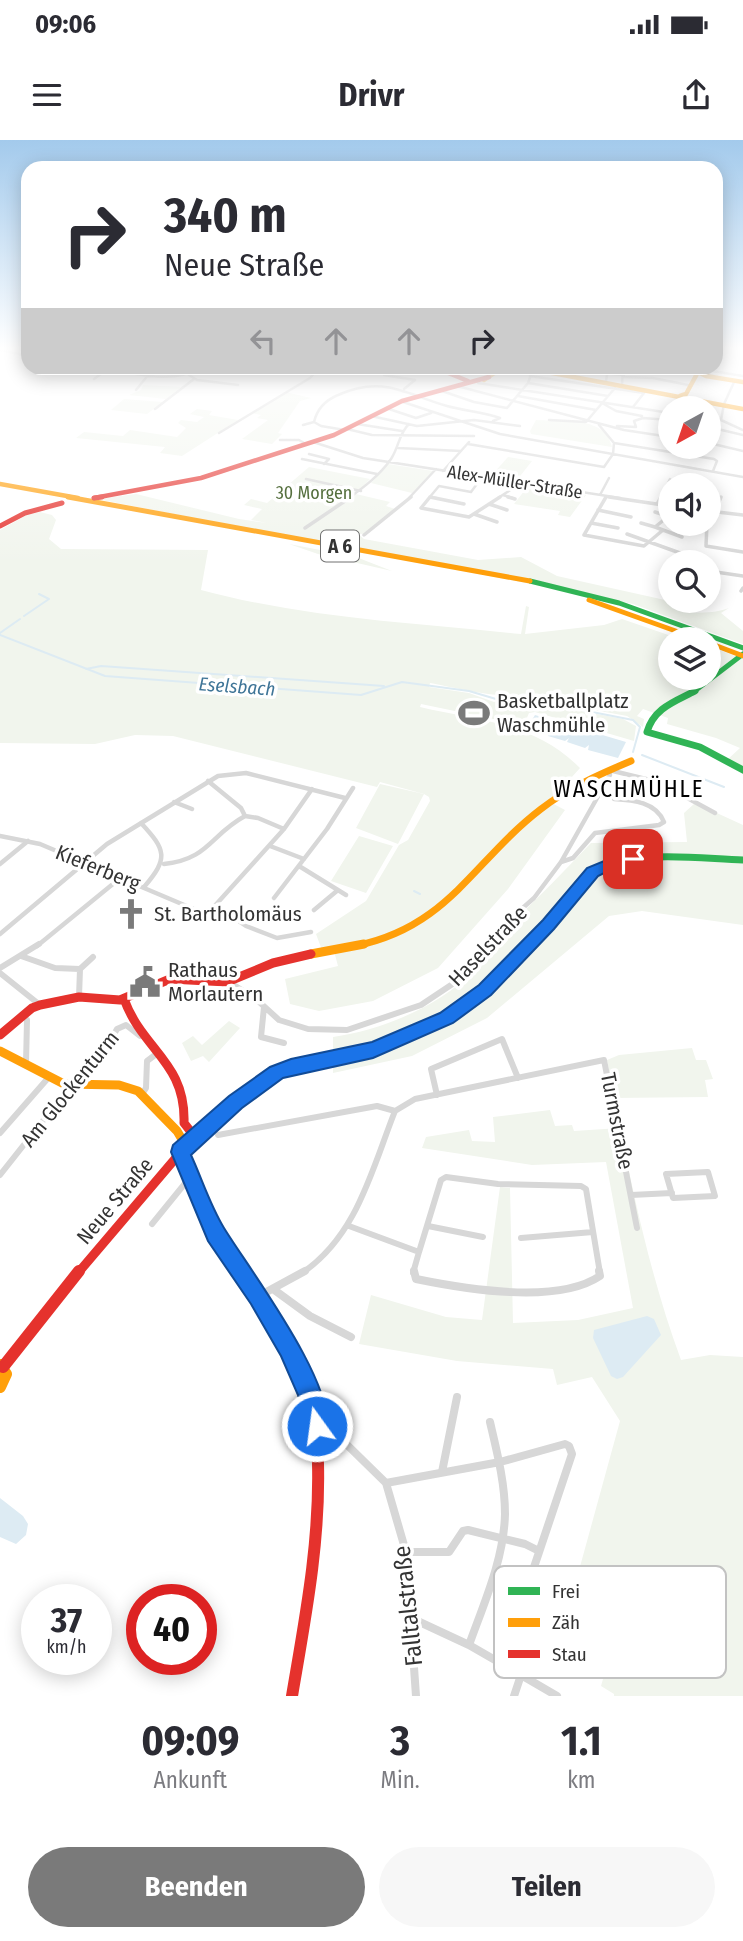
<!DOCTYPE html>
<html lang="de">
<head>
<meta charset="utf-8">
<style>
  :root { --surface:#fff; --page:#f7f7f7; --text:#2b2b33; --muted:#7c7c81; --accent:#7a7a7a }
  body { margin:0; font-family:"Fira Sans Condensed",sans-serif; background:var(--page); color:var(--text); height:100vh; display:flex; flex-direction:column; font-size:26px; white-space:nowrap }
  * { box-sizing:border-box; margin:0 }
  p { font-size:23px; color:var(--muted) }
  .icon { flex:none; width:38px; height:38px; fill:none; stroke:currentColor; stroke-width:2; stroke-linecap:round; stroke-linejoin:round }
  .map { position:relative; height:1556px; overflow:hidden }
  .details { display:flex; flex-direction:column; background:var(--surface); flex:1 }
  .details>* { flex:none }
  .banner { position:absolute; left:21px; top:21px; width:702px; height:214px; border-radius:21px; box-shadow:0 4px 18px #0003; background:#fff; color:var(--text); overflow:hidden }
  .needle { width:46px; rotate:220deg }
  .buttons { position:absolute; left:658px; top:256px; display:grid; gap:14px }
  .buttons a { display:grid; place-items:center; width:63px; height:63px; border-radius:50%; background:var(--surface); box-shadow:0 4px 18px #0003; font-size:35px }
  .speed { position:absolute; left:21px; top:1444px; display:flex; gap:14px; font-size:35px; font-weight:700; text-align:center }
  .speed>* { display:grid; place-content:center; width:91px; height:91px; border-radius:50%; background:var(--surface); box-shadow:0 4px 18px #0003; line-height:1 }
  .speed small { font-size:18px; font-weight:400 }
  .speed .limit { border:10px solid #d22; background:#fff; color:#111 }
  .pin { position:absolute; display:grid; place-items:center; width:60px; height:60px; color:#fff; margin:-30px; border-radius:14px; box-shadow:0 4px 10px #0006 }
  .me { position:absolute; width:77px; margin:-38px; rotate:346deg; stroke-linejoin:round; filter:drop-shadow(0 0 5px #0008) }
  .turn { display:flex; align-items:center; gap:24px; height:147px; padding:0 28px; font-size:32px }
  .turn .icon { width:91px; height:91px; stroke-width:2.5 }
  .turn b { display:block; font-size:49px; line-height:60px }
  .lanes { display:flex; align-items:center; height:66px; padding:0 28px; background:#0003; justify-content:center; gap:35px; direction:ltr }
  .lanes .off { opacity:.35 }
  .eta { display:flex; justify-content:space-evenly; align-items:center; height:119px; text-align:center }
  .eta b { font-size:42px; font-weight:700; line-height:49px }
  .primary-button { display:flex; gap:14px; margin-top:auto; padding:14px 28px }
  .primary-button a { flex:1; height:80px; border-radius:42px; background:var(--accent); color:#fff; font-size:28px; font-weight:700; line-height:80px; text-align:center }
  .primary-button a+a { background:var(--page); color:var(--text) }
  .status { display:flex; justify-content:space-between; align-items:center; height:49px; padding:0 35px; background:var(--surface); direction:ltr }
  .status svg { height:19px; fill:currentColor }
  header { display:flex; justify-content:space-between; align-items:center; height:91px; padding:0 28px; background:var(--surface); font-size:32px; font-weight:700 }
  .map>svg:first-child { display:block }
  .green { fill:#f1f5ed }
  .water { fill:#ddebf3 }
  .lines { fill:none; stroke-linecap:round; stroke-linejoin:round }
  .stream { stroke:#ddebf3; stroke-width:2 }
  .street-far4 { stroke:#d7d7d7; stroke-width:2.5 }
  .street-far3 { stroke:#d7d7d7; stroke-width:3.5 }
  .street-far2 { stroke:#d7d7d7; stroke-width:4.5 }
  .street-far1 { stroke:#d7d7d7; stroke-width:6 }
  .street { stroke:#d7d7d7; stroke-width:8 }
  .fast-far2 { stroke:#30b455; stroke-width:5 }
  .fast-far1 { stroke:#30b455; stroke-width:7 }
  .fast { stroke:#30b455; stroke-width:9 }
  .slow-far4 { stroke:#ff9f0a; stroke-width:4.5 }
  .slow-far3 { stroke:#ff9f0a; stroke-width:5 }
  .slow-far2 { stroke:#ff9f0a; stroke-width:7 }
  .slow-far1 { stroke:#ff9f0a; stroke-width:9 }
  .slow { stroke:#ff9f0a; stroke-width:12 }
  .jam-far3 { stroke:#e5322d; stroke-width:4.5 }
  .jam-far2 { stroke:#e5322d; stroke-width:5 }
  .jam-far1 { stroke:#e5322d; stroke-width:9 }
  .jam { stroke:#e5322d; stroke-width:12 }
  .route { fill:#1a73e8; stroke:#114b97; stroke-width:2 }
  .labels { text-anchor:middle; stroke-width:7; stroke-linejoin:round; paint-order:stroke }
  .far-street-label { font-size:18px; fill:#333; stroke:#fff }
  .far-park-label { font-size:18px; fill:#56703f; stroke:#fff }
  .shield { fill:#fff; stroke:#707070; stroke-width:2 }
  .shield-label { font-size:19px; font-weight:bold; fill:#333 }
  .far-water-label { font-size:19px; font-style:italic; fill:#3f7597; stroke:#fff }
  .poi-label { font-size:21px; fill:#333; stroke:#fff; text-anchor:start }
  .street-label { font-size:21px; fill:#333; stroke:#fff }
  .neighbourhood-label { font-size:23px; letter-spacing:2px; fill:#000; stroke:#fff }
  .near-street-label { font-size:24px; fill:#333; stroke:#fff }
  .key { fill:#fff; stroke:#c2c2c2; stroke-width:2 }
  .key-label { font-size:19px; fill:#333 }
</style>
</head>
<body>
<div class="status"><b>09:06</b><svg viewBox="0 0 49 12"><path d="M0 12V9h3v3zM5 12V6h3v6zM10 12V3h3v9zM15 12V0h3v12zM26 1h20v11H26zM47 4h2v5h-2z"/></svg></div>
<header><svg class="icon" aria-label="menu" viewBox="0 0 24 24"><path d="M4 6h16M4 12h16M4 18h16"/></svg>Drivr<svg class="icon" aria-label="share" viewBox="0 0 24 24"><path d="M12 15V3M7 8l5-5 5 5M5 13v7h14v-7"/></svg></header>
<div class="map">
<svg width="743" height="1556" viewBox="0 0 743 1556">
  <rect width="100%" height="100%" fill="#fff"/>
  <path class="green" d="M143 245 181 247 166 259 129 255 141 250Z
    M285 252 311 258 300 261 278 293 282 294 272 304 242 299 268 280 257 278 261 275 252 273Z
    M124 259 163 262 147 274 111 270Z
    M197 269 212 271 209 275 238 280 182 316 160 313 165 307 76 298 84 292 123 296 130 290 177 297 186 288 178 283 181 280 197 282 204 277 190 274Z
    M536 280C562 282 605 275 612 307L531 294 530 291Z
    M508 317 532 321 517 340 491 336Z
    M388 324 433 331 412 353 371 343Z
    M309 327 370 339 356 354 390 362 386 366 395 369 366 394 333 393 358 394 364 399 478 420 521 417 557 436 674 462 687 466 680 469C694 475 715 473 729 468L721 473 743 491V504L633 464 97 359 136 354 239 379 267 383 251 380 262 369 244 365 251 359 267 363Z
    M528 346 584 354 586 355 570 377 558 375 560 371 514 364Z
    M40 372 52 375 56 380 49 399 61 409 208 410 201 450C305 478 413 483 521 494L526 466 529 467 525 494 604 485 622 479 680 499H670V537H709V506L743 519V629L727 620 740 608 716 598 667 584 668 578 643 569 637 576 644 579 643 587 627 576 508 554C494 558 448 546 430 543L429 547 469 553 494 562 512 558 623 579 636 586 634 601 535 572 529 573 526 580 500 578 498 580 421 564 420 567C480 581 534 582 580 628L571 638 573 641 548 661 565 670 508 749 438 828 373 861 319 871 290 864 285 839 338 826 334 811 323 813 316 794 366 761 399 705 408 700 430 661 429 657 424 654 398 704 356 688 380 644 424 654 380 642 377 647 173 596 135 595 95 604 0 603V390L27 375Z
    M289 404 356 417 392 431 318 414Z
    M695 663 743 685V785L642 771 609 776 487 878 412 916 333 933V897C382 890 441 866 475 829 489 815 498 796 512 783 539 757 565 730 591 703L687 702 684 673Z
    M359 696 393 706 366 753 331 741Z
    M229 881 240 888 209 922 203 916 191 921 182 903 193 896 202 905Z
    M692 908 696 920H706L713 939 705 940 708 957 614 958 607 920 619 915Z
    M550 970 555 986 572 985 574 991 620 988C636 1067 653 1144 681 1220L710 1215 743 1217V1556H614V1554L601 1546 625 1462 578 1434 620 1281 592 1237 557 1245 553 1229 457 1221 359 1204 371 1155 446 1177 482 1180 500 1047 510 1048 513 1183 578 1180 633 1168 606 1022 532 1025 422 1008 426 997 469 990 472 1001 495 1002 493 977Z"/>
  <path class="water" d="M535 575 626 602 618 618 588 610 589 605 585 608 567 602 569 598 565 601 548 596V591L545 594 527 588Z
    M647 1176 654 1179 661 1195 623 1237 617 1239 611 1236 593 1198 594 1190Z
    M0 1358 23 1376 28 1384 26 1395 16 1404 0 1397Z"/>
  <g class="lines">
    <path class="stream" d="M24 476 49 459 39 454
      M0 493 20 479
      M0 495 105 536 361 555 402 542 469 551 496 559 510 556 633 580 640 587 633 612
      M86 529 101 526 384 546
      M642 615 724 647
      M414 751 420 754"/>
    <path class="street-far4" d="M729 207 743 208
      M0 210 28 216
      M103 228C133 233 172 245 200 228
      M394 228H432
      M589 228 594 232 624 235
      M694 228 743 236
      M549 232 568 230
      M52 233 60 228
      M189 235 197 240 238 245
      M384 235 415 240 404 249
      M530 236 644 253 633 267
      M624 237 653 238 688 245
      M94 239 109 228
      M606 241 608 228
      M478 243 670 273
      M528 243 608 256
      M457 246 624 290 670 297
      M622 246 623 228
      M136 250 149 234
      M439 250 474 262 507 268 528 243 532 232
      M518 256 596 270
      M400 261 500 294 743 337
      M602 263 616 271 642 276
      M386 268 416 278 431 273
      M155 269 194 239
      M371 276 417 286 474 280 520 286
      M709 279 721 280 743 290
      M549 280 586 282 615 248
      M721 280 724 264 735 240
      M357 284 402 291
      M303 285 314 282
      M617 286 636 287 634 281 643 278 670 280
      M709 287 743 295
      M347 289 372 295 474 296
      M345 290 321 286 314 282C317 269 326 260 338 255 383 235 405 254 447 266 465 271 483 272 500 278L493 281
      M219 293 310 238 319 228
      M280 300H299L306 304
      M313 302 363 318 620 358
      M614 303 714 319 717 321 713 331
      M709 303 743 311
      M468 304 604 327 613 314 614 303 599 285
      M398 308 461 311
      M309 314 329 319 324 324
      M302 319 377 334
      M443 331 469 302
      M306 339 361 351
      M503 355 513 358
      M600 355 609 338
      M430 357 436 358
      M349 358C364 347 380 335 391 319 399 307 399 293 409 284
      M409 358 436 329
      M429 358 439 346 471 352 482 337
      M498 358 521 343
      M660 358 670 339"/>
    <path class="street-far3" d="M430 357 421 368 469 377 500 357
      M430 357 464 364
      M508 357 515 359
      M606 357 584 395 644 406 663 390 655 387 670 375
      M609 357 670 366
      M489 364 507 370
      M657 364 661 357
      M598 370 631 377
      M709 371 743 375
      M715 371 721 357
      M655 372 668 376
      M474 374 497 382
      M591 383 618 388
      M641 383 655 387
      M707 383 706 406 743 412
      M305 388 351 357
      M663 390 682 397
      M627 394 680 413
      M364 395 411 357
      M709 431 743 436
      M741 451 743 448"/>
    <path class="street-far2" d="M208 641 241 668 245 676 258 678 284 689
      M174 662 192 669
      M141 683C166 710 169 718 144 747
      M0 696 40 704 196 770 228 774 246 786 277 798 311 792
      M270 706 304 719
      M561 722 573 718 595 693 659 685 664 682C656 662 633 660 614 659
      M0 724 28 701
      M164 724C209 719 210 695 245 676
      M299 726 346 755
      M274 758 327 689 353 648
      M211 770 284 689 312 649
      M314 770 338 750
      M0 794 107 704 218 636 246 633 345 658
      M37 806 119 739
      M488 806 508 781 534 758 561 722 610 635 609 630 658 642 715 673"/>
    <path class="street-far1" d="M21 816 55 828 80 829
      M0 828 39 804
      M80 829 93 817
      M0 833 40 865
      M229 842 256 859 279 880 308 889 347 890 421 865 460 839 489 804
      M79 857 80 829
      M264 867 261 897 284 903
      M604 920 637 1088
      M26 924 27 880
      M142 954 146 948 147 921 159 912
      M437 955 431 929 502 899 518 938
      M0 993 49 937
      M218 995 377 966 395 971 415 959 604 920
      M708 1032 715 1056 673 1058 666 1034Z
      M0 1035 68 949 107 907 117 889 126 885 140 896
      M631 1055 672 1053
      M152 1084 191 1036
      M349 1086 419 1112
      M428 1086 483 1097
      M521 1098 593 1092
      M419 1112 441 1040 446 1037 498 1044 581 1046 586 1049 600 1133
      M302 1133C357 1096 372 1029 395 971
      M413 1133 419 1112"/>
    <path class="street" d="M414 1131 416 1139C465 1149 557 1165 600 1136L599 1131
      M273 1149 310 1176 351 1197
      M259 1156 305 1131
      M317 1286 339 1297 386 1343 406 1412 416 1556
      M442 1332 457 1257
      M386 1343 500 1322 565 1304 569 1306 572 1314 526 1451 589 1491
      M406 1412H449L463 1391 468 1390 525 1404 539 1411
      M411 1478 469 1505 521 1535
      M469 1505C484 1463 504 1419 505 1374 505 1343 497 1312 490 1282
      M514 1556 521 1535 557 1556"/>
    <path class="fast-far2" d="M530 441 619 463 743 508
      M692 553 743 514"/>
    <path class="fast-far1" d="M695 551C674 562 654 568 647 592L700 607 743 630
      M528 806C547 784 563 758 584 739 620 706 698 719 743 720"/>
    <path class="fast" d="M320 921C417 900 464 878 530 804"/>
    <path class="slow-far4" d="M526 228 743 269
      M690 228 706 236 743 242
      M484 240 502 228
      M680 256 686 254 698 232
      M0 344 78 358"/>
    <path class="slow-far3" d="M68 357 530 441
      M589 460 698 499
      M709 503 743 516"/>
    <path class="slow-far2" d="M355 806C449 787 473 721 541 669 568 648 600 634 631 621"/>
    <path class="slow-far1" d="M311 814 364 804
      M0 911 64 944 119 945 138 951 177 991 186 1006"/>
    <path class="slow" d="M0 1225 6 1234 0 1247"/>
    <path class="jam-far3" d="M436 228 468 241
      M94 358 201 338 334 295 402 261 489 237"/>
    <path class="jam-far2" d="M94 358 102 357
      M0 386 25 373 62 363"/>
    <path class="jam-far1" d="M124 859C143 911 186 922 184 983L195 997
      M0 895 32 868 40 865 79 857 120 860 170 839 227 842 273 823 311 814
      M180 1012 216 1094 241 1133
      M78 1133 186 1006 266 938 291 927 320 921"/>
    <path class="jam" d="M240 1131C264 1168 292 1205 307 1246 316 1271 317 1298 318 1324 320 1403 305 1479 292 1556
      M3 1227 79 1131"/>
  </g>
  <linearGradient id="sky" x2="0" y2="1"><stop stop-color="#a3caec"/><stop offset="0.49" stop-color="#fff"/><stop offset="1" stop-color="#fff" stop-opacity="0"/></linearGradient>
  <rect width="743" height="425" fill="url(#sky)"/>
  <path class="route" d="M633 714 638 716 640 719 638 723 616 727 598 736 554 789 491 855 453 883 373 918 283 938 242 968 191 1015C202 1039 210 1065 224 1088 247 1126 343 1252 325 1295L317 1298 309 1295 298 1255 281 1216 251 1164 208 1101 171 1012 173 1005 229 956 270 927 291 919 372 902 440 873 479 845 543 780 587 728 614 717Z"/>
  <defs>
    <symbol id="stadium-bare" viewBox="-9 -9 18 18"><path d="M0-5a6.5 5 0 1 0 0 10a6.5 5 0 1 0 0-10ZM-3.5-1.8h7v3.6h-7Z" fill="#7a7a7a" stroke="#fff" stroke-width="2.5" paint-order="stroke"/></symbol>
    <symbol id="church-bare" viewBox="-9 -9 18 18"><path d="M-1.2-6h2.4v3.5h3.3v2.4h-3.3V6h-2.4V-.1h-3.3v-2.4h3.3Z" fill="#7a7a7a" stroke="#fff" stroke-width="2.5" paint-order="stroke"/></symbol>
    <symbol id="civic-bare" viewBox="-9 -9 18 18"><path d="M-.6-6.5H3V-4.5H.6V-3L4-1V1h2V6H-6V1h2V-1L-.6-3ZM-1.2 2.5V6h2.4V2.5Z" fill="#7a7a7a" stroke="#fff" stroke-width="2.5" paint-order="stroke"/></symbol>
  </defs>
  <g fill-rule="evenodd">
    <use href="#stadium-bare" x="452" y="551" width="44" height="44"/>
    <use href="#church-bare" x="109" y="752" width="44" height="44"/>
    <use href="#civic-bare" x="123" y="820" width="44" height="44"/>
  </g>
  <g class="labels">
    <g class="far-street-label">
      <text transform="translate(515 342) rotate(9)" y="6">Alex-Müller-Straße</text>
    </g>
    <g class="far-park-label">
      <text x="314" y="359">30 Morgen</text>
    </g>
    <rect class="shield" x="321" y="390.5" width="38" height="31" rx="5"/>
    <g class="shield-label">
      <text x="340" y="413">A 6</text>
    </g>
    <g class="far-water-label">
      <text transform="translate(237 546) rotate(4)" y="7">Eselsbach</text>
    </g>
    <g class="poi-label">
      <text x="497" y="568">Basketballplatz<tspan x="497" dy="24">Waschmühle</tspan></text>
      <text x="154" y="781">St. Bartholomäus</text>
      <text x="168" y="837">Rathaus<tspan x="168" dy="24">Morlautern</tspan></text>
    </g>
    <g class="street-label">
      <text transform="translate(98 728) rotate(22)" y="7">Kieferberg</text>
      <text transform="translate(488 806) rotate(-46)" y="7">Haselstraße</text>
      <text transform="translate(70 949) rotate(-51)" y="7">Am Glockenturm</text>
      <text transform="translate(617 981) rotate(79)" y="7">Turmstraße</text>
      <text transform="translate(115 1061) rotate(-50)" y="7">Neue Straße</text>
    </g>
    <g class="neighbourhood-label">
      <text x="629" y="657">WASCHMÜHLE</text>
    </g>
    <g class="near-street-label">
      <text transform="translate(408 1466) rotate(-96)" y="8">Falltalstraße</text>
    </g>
  </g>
  <rect x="494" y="1426" width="232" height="112" rx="10" class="key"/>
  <rect x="508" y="1447" width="32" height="8" fill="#30b455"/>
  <rect x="508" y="1478" width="32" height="9" fill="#ff9f0a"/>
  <rect x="508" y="1510" width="32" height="8" fill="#e5322d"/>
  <g class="key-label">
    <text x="552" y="1458">Frei</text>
    <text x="552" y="1489">Zäh</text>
    <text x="552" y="1521">Stau</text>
  </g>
</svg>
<div class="buttons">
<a><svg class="needle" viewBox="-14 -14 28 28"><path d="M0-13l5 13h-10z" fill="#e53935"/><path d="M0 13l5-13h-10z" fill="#7c7c81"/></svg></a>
<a><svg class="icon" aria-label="sound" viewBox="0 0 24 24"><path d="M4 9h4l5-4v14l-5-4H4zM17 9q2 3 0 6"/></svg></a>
<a><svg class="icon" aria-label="search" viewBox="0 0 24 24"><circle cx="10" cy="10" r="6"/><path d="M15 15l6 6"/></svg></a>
<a><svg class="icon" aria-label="layers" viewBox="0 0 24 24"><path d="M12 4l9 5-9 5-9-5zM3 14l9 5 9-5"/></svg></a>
</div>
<div class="speed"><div>37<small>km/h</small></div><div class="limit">40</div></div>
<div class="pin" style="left:633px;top:719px;background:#d93025"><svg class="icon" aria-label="arrive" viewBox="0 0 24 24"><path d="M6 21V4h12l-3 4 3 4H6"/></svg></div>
<svg class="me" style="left:317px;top:1286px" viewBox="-20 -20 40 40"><circle r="17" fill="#1a73e8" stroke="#fff" stroke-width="3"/><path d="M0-11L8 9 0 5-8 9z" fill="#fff"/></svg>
<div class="banner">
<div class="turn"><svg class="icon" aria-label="right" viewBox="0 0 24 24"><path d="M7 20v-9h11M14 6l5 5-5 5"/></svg><div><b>340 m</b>Neue Straße</div></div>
<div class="lanes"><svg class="icon off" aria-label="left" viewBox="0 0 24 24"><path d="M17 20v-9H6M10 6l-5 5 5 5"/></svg><svg class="icon off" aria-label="ahead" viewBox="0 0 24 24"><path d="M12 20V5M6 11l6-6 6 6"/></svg><svg class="icon off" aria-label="ahead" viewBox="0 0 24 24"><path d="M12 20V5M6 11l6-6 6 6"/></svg><svg class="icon" aria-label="right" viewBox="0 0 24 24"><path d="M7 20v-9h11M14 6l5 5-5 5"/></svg></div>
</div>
</div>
<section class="details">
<div class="eta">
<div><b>09:09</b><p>Ankunft</p></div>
<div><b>3</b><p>Min.</p></div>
<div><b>1.1</b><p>km</p></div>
</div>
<div class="primary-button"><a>Beenden</a><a>Teilen</a></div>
</section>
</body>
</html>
